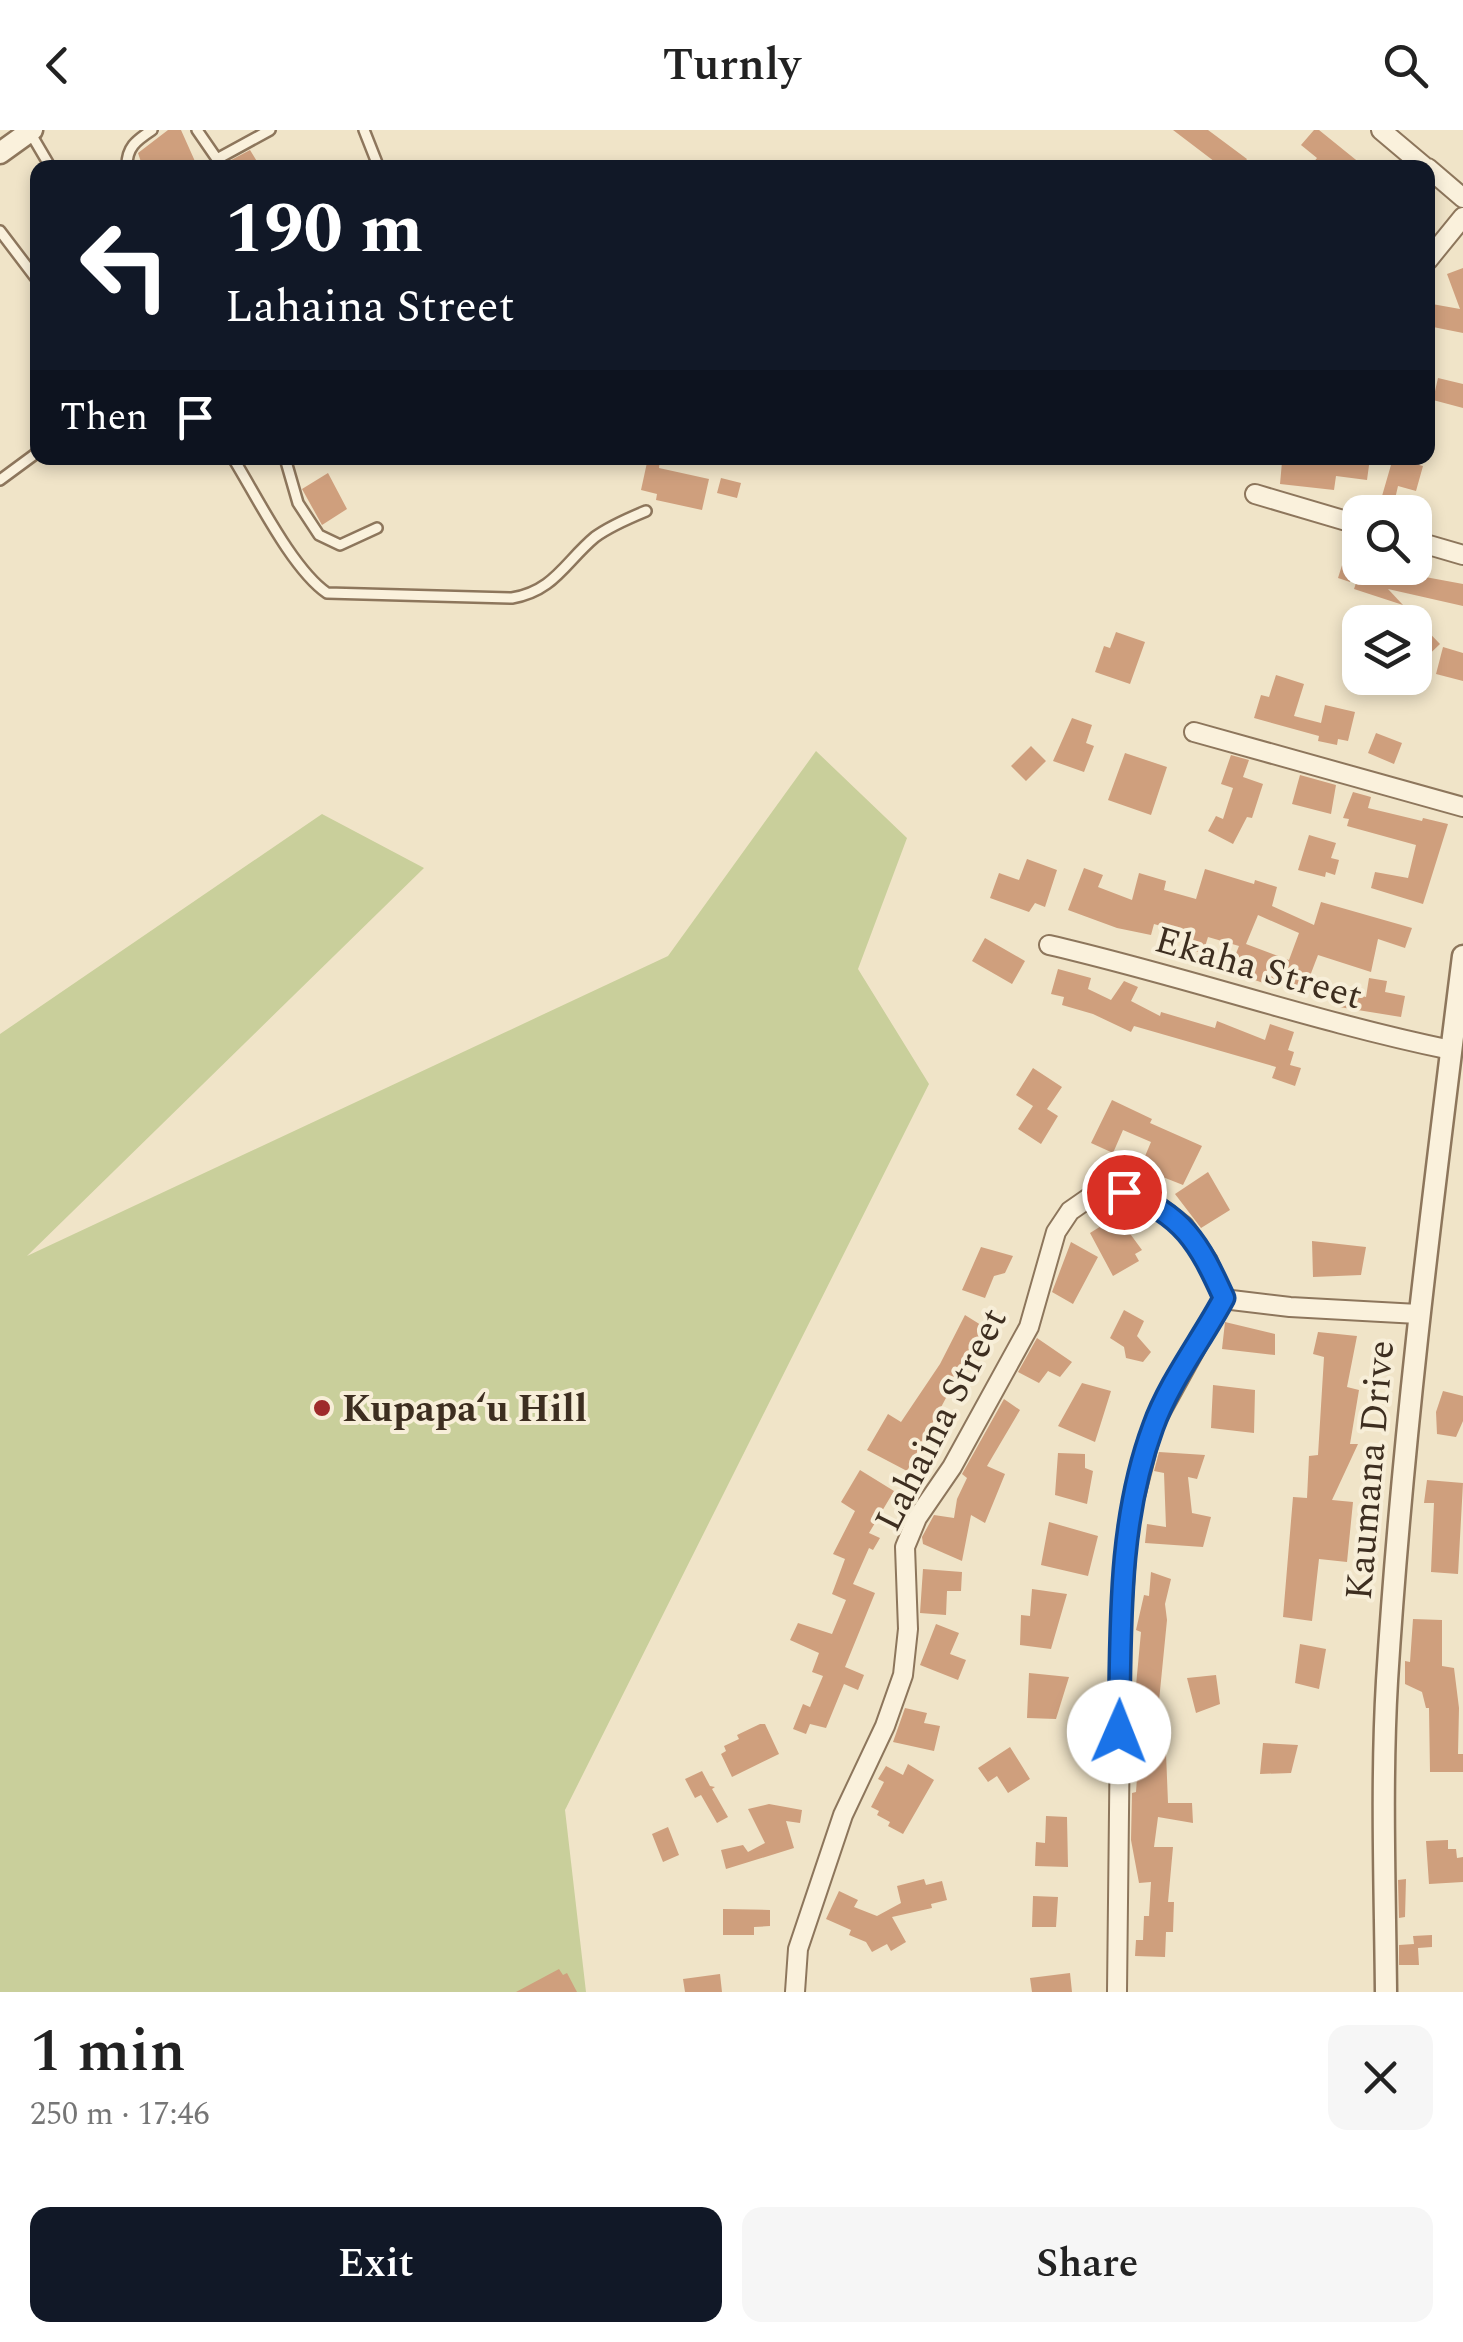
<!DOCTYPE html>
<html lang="en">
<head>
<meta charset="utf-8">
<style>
  :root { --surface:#fff; --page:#f6f6f6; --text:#222; --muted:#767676; --accent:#111827 }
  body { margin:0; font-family:Spectral,serif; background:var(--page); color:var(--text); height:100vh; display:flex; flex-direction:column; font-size:38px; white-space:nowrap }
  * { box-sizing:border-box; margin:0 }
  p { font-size:32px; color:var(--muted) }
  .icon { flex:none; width:55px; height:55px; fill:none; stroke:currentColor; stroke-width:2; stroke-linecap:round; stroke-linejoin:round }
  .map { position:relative; height:1862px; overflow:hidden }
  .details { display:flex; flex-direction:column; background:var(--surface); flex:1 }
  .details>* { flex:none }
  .top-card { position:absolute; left:30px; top:30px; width:1405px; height:305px; border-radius:20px; box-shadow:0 5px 15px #0003; background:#111827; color:#fff; overflow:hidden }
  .buttons { position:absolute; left:1342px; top:365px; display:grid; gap:20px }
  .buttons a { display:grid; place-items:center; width:90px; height:90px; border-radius:20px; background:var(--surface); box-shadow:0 5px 15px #0003; font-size:50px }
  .pin { position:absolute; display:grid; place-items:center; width:85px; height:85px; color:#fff; margin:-42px; border:5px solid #fff; border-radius:50%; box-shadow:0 2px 10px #0007 }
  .me { position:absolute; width:110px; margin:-55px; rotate:1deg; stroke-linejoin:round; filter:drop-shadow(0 0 8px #0008) }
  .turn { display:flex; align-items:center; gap:35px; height:210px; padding:0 30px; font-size:45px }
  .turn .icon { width:130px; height:130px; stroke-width:2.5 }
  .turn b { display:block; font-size:70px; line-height:85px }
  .then { display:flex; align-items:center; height:95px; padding:0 30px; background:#0003; gap:20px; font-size:38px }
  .round { display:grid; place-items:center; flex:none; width:105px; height:105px; border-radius:20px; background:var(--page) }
  .head { display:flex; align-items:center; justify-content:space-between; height:170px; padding:0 30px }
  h1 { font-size:60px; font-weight:600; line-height:75px }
  .cta { display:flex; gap:20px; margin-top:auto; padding:20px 30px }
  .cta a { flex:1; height:115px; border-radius:20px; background:var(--accent); color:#fff; font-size:40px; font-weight:600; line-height:115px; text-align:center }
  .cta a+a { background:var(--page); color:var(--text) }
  header { display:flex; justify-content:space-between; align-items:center; height:130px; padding:0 30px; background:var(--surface); font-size:45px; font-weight:600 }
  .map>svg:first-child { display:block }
  .green { fill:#c9cf9b }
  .building { fill:#cf9f7d; fill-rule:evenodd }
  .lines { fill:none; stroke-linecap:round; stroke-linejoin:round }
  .service-casing { stroke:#8d765c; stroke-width:14 }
  .minor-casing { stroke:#8d765c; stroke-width:22 }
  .tertiary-casing { stroke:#8d765c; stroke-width:25 }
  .service { stroke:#faf1dc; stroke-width:9 }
  .minor { stroke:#faf1dc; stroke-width:18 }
  .tertiary { stroke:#faf1dc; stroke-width:20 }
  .route-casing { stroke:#114b97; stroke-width:25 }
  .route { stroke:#1a73e8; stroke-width:18 }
  .poi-dot { fill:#9e2a2b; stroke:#f7eed8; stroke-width:4 }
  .labels { text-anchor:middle; stroke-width:8; stroke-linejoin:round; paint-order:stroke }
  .street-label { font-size:38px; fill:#3d2e20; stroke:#f7eed8 }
  .poi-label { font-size:38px; font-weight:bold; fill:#3d2e20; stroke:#f7eed8; text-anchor:start }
</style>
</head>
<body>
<header><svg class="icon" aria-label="back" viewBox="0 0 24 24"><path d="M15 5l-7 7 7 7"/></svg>Turnly<svg class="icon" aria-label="search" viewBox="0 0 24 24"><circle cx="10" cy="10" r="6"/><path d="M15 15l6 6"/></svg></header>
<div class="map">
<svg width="1463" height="1862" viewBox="0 0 1463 1862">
  <rect width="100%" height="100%" fill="#f0e4c8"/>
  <path class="green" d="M816 621 907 708 858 839 929 954 565 1680 586 1862H0V904L322 684 424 738 27 1126 668 826Z"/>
  <path class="building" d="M168 0H181L198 38H143L138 23Z
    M1173 0H1208L1247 29 1241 38H1223Z
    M1314 0H1319L1366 38H1309L1317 28 1301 15Z
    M250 20 261 38H218L220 36Z
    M1463 138V203L1428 196 1432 174 1460 179 1447 144Z
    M1438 248 1463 254V278L1433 270Z
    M648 328H660L659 338 709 349 702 380 656 370 657 364 641 360Z
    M1294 328H1370L1367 350 1336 346 1334 360 1280 354 1282 332 1293 333Z
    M1393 328 1423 336 1416 361 1398 356 1395 369 1382 366Z
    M328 343 347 379 322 395 302 359Z
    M721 348 741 353 737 368 717 363Z
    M1349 413 1360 417 1350 452 1338 448Z
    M1361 438H1394L1393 441 1463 454V476L1388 459 1403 475 1354 459Z
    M1415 488 1440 514 1415 538Z
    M1116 502 1145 512 1130 554 1095 542 1104 516 1110 518Z
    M1443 517 1463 523V551L1436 544Z
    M1276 545 1304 554 1294 586 1321 593 1325 575 1355 582 1348 611 1338 609 1337 615 1318 611 1319 606 1254 588 1261 565 1269 567Z
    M1072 588 1092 595 1086 613 1094 616 1084 642 1053 631Z
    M1376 603 1402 613 1394 634 1368 623Z
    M1031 616 1046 631 1026 651 1011 636Z
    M1125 623 1167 637 1151 685 1108 670Z
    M1231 625 1249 630 1243 647 1263 654 1252 688 1247 687 1233 714 1208 701 1216 686 1223 689 1233 658 1221 654Z
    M1300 645 1336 655 1331 684 1292 674Z
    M1353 662 1371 667 1368 678 1422 691 1423 688 1448 694 1423 774 1371 758 1375 742 1408 748 1416 715 1347 696 1349 689 1343 688Z
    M1309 705 1336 713 1331 728 1339 730 1335 745 1326 742 1325 747 1298 740Z
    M1027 729 1057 740 1045 777 1035 773 1029 782 990 768 999 743 1019 750Z
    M1084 738 1103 745 1098 757 1132 770 1139 743 1166 751 1164 760 1196 769 1205 739 1254 754 1255 750 1277 757 1272 776 1314 795 1321 772 1412 798 1405 818 1378 809 1371 842 1318 825 1305 859 1272 848 1269 855 1229 841 1239 816 1208 807 1203 823 1180 817 1184 803 1154 794 1151 805 1117 798 1068 780ZM1258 785 1299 803 1289 830 1246 814Z
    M985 808 1025 831 1012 854 972 831Z
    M1058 839 1091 848 1088 859 1111 870 1124 851 1138 857 1131 871 1160 886 1161 882 1215 898 1217 891 1265 910 1270 894 1294 902 1288 920 1294 922 1290 935 1301 938 1295 956 1272 948 1276 937 1134 896 1131 902 1093 884 1062 875 1064 867 1051 864Z
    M1369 848 1387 851 1385 862 1405 866 1401 887 1333 876 1337 860 1366 867Z
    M1033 938 1062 957 1047 979 1058 986 1041 1014 1018 999 1033 976 1016 965Z
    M1112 970 1152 989 1150 993 1202 1016 1183 1055 1140 1038 1151 1012 1123 1000 1113 1023 1091 1013Z
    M1208 1042 1230 1080 1201 1098 1175 1064Z
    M1117 1086 1142 1120 1135 1124 1139 1131 1113 1146 1090 1103Z
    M1312 1111 1366 1117 1361 1145 1313 1147Z
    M1071 1112 1098 1127 1073 1174 1052 1162Z
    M981 1117 1013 1126 1005 1143 994 1146 985 1168 962 1160Z
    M1124 1180 1144 1191 1137 1206 1151 1222 1143 1232 1126 1228 1124 1217 1110 1208Z
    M965 1185 989 1200 966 1238 963 1236 907 1341 867 1320 888 1284 901 1292 940 1234Z
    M1225 1192 1275 1204V1225L1222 1219Z
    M1318 1202 1357 1206 1347 1257 1359 1260 1350 1314H1358L1332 1370 1353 1372 1347 1432 1319 1429 1312 1491 1283 1487 1293 1367 1307 1368 1309 1326 1318 1325 1324 1227 1313 1224Z
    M1037 1208 1072 1232 1060 1247 1048 1241 1039 1253 1018 1242Z
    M1082 1253 1111 1261 1095 1312 1058 1296Z
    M1213 1255 1255 1260 1254 1303 1211 1298Z
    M1443 1261 1463 1266V1291L1456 1307 1437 1304 1436 1282Z
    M1004 1269 1020 1280 987 1336 1005 1344 985 1393 971 1385 962 1431 923 1414 922 1407 934 1385 954 1388 957 1369 967 1348 962 1344Z
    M1159 1322 1205 1325 1197 1349 1188 1347 1192 1383 1211 1387 1203 1417 1145 1413 1147 1394 1166 1397 1164 1343 1154 1341Z
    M1058 1323 1085 1324V1338L1093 1341 1087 1374 1055 1365Z
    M860 1340 894 1361 869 1403 880 1408 873 1420 869 1418 853 1454 875 1463 845 1537 864 1545 858 1560 844 1554 826 1598 810 1594 806 1604 793 1599 803 1574 810 1577 823 1546 812 1542 819 1523 790 1510 798 1493 832 1504 846 1470 832 1464 845 1429 833 1424 855 1381 841 1372Z
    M1427 1350 1463 1353 1458 1444 1431 1442 1434 1373H1424Z
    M1049 1392 1098 1406 1088 1446 1041 1435Z
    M923 1439 962 1442 961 1461H947L946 1485 920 1483Z
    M1151 1442 1171 1449 1165 1474 1167 1490 1158 1581 1134 1577 1141 1502 1136 1500 1144 1465 1149 1466Z
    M1032 1459 1067 1464 1051 1519 1020 1515 1021 1485 1030 1486Z
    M1413 1489 1442 1490V1536L1454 1538 1459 1578 1458 1624H1463V1642H1430L1429 1578H1426L1422 1562 1405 1554V1531L1410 1532Z
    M936 1494 959 1503 950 1524 966 1530 958 1550 920 1535Z
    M1300 1514 1326 1519 1319 1559 1295 1553Z
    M1029 1543 1069 1547 1056 1589 1027 1588Z
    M1216 1545 1220 1574 1196 1583 1187 1548Z
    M905 1578 927 1583 924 1593 940 1596 934 1621 893 1612Z
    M760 1594H765L779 1624 732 1647 721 1624 726 1621 724 1616 739 1609 737 1605Z
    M1263 1613 1298 1615 1291 1643 1260 1644Z
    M1010 1617 1030 1649 1008 1663 997 1646 988 1652 978 1638Z
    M1139 1619 1166 1623 1168 1673H1192L1193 1693 1158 1687 1154 1717H1173L1168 1772H1174L1173 1802H1166L1165 1827 1135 1826 1136 1810H1143L1144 1786H1149L1151 1752 1139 1753 1131 1710 1132 1663 1136 1662Z
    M908 1634 934 1650 903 1704 888 1696 890 1692 877 1685 879 1681 871 1677 884 1652 878 1649 886 1636 903 1645Z
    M702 1641 710 1656 715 1657 712 1659 728 1687 717 1693 701 1665 695 1668 685 1649Z
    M769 1674 802 1680 800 1693 786 1691 794 1718 726 1739 721 1720 743 1715 748 1722 765 1713 748 1679Z
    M1046 1686 1067 1687 1068 1737 1035 1736 1036 1712 1045 1713Z
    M668 1697 679 1725 663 1732 652 1704Z
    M1448 1710V1719H1456L1457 1728 1463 1727V1752L1429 1754 1426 1711Z
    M924 1749 926 1755 942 1751 947 1770 931 1774 932 1778 892 1787 906 1812 891 1821 887 1814 872 1822 866 1812 849 1805 851 1800 826 1789 839 1761 858 1770 854 1777 877 1786 901 1773 897 1756Z
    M1406 1749 1405 1787 1399 1788 1398 1750Z
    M1033 1766 1058 1767 1056 1797H1032Z
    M723 1779 770 1780V1796L754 1797V1805H723Z
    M1432 1805V1817L1418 1818 1419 1835H1399V1815L1414 1814 1413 1806Z
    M559 1839 563 1845 567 1843 577 1862H516Z
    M1070 1843 1072 1862H1032L1030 1848Z
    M720 1844 722 1862H685L683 1849Z"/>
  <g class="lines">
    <defs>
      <path id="service" d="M197 0 217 29 270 0
        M364 0 379 38
        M31 4 51 38
        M127 38C126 17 137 10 152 0
        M0 101 38 151
        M233 328C256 365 292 439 327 463L512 468C554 461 565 432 595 407 610 396 629 388 646 381
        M285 328 298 373 319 405 340 415 377 398
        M0 350 38 322"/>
      <path id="minor" d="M1381 0 1426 38
        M1428 38 1463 68
        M1428 130 1463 87
        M1255 364 1360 395
        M1415 411 1463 425
        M1194 602 1463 677
        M1049 815C1184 846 1315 892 1451 920
        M795 1862 798 1819 843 1685 885 1596 903 1545 908 1499 905 1417 917 1388 952 1337 1029 1197 1056 1102 1070 1081 1093 1065 1124 1062 1154 1073 1184 1096 1208 1131 1223 1169 1290 1177 1418 1184
        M1117 1862 1121 1503 1128 1394 1153 1296 1223 1169"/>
      <path id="tertiary" d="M0 23 32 0
        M1386 1862C1385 1758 1381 1654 1387 1551 1402 1308 1433 1067 1463 826"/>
    </defs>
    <use href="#service" class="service-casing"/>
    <use href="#minor" class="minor-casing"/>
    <use href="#tertiary" class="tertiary-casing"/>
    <use href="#service" class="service"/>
    <use href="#minor" class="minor"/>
    <use href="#tertiary" class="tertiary"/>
  </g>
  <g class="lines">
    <defs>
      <path id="route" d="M1119 1602C1121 1501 1117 1394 1153 1297 1169 1252 1201 1211 1224 1168 1199 1113 1183 1084 1124 1062"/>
    </defs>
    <use href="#route" class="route-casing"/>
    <use href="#route" class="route"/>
  </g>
  <circle class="poi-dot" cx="322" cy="1278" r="10"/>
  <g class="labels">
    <g class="street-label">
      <text transform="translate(1259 837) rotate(16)" y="13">Ekaha Street</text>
      <text transform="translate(940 1289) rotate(-63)" y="13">Lahaina Street</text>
      <text transform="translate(1369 1340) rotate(-85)" y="13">Kaumana Drive</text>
    </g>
    <g class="poi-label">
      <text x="342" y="1291">Kupapaʻu Hill</text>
    </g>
  </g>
</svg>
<div class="buttons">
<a><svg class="icon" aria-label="search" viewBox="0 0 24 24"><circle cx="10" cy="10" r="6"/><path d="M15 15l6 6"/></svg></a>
<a><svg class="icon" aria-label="layers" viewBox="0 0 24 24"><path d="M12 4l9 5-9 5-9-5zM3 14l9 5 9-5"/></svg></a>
</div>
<div class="pin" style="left:1124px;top:1062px;background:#d93025"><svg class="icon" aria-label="arrive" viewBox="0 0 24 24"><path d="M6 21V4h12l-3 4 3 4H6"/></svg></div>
<svg class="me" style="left:1119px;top:1602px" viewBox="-20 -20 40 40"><circle r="19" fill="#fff"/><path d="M0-13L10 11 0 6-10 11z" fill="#1a73e8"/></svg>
<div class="top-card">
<div class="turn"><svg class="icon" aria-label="left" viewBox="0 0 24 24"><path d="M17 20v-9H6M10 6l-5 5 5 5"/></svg><div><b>190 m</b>Lahaina Street</div></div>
<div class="then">Then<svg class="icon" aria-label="arrive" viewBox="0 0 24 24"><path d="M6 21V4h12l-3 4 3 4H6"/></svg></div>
</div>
</div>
<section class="details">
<div class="head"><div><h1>1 min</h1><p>250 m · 17:46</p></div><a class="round"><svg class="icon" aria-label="close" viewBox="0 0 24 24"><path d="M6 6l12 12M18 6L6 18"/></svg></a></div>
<div class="cta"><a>Exit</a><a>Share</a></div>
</section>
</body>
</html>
